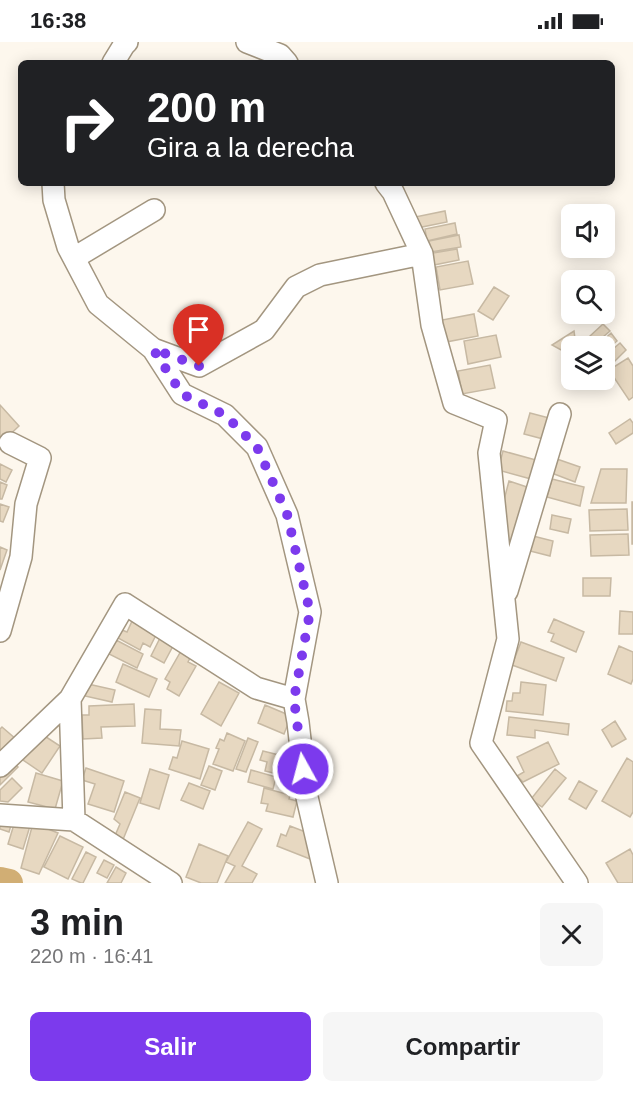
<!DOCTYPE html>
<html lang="es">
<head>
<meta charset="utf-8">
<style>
  :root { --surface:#fff; --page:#f6f6f6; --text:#202124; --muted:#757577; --accent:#7c3aed }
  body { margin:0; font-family:Helvetica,sans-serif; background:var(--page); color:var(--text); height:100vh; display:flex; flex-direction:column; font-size:22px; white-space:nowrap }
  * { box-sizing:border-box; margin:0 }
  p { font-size:20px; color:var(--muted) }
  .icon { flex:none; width:33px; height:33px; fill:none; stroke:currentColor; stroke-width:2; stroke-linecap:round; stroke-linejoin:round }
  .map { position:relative; height:841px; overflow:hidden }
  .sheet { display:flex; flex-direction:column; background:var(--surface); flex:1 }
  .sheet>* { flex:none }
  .hud { position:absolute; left:18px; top:18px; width:597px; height:126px; border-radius:9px; box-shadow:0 3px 15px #0003; background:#202124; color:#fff; overflow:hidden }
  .tools { position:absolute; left:561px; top:162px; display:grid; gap:12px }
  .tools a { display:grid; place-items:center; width:54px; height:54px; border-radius:9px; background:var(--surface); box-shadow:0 3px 15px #0003; font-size:30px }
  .pin { position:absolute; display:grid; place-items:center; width:51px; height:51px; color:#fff; margin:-62px -26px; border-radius:50% 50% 50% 0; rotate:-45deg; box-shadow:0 0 6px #0007 }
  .pin .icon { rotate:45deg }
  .me { position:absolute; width:66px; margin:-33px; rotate:353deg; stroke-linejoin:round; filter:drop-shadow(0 0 4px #0008) }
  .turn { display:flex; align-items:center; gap:21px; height:126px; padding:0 30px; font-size:27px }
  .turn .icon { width:78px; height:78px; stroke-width:2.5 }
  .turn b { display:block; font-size:42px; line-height:51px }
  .round { display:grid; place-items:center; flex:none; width:63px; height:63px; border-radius:9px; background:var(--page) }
  .overview { display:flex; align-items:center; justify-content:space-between; height:102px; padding:0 30px }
  h1 { font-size:36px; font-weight:800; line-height:45px }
  .cta { display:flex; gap:12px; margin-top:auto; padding:12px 30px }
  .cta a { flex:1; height:69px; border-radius:9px; background:var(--accent); color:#fff; font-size:24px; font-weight:800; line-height:69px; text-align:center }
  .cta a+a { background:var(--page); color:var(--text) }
  .status { display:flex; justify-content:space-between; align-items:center; height:42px; padding:0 30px; background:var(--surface); direction:ltr }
  .status svg { height:16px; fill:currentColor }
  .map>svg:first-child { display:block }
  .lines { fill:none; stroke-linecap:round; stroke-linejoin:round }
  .river { stroke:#d1ae74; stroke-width:28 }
  .building { fill:#e7d8c1; stroke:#c7b9a3; stroke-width:1.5 }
  .minor-casing { stroke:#a39680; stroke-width:24 }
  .minor { stroke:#fff; stroke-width:21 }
  .route { stroke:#7c3aed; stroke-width:10; stroke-dasharray:0 18 }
</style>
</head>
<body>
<div class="status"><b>16:38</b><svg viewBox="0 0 49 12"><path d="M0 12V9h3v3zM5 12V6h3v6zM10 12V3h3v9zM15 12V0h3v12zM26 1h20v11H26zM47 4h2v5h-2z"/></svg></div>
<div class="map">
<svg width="633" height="841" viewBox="0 0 633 841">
  <rect width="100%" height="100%" fill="#fdf7ed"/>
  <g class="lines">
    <path class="river" d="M0 839 9 841"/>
  </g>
  <path class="building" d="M445 169 447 180 417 186 415 175Z
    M455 181 457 192 427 199 425 187Z
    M459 193 461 205 431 210 429 199Z
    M457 207 459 218 429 224 427 212Z
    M468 219 473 242 440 248 436 225Z
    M494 245 509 254 493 278 478 269Z
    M474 272 478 294 446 300 442 278Z
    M603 282 610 289 596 301 590 294Z
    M574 289 576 304H572V314L552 303Z
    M611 291 617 299 604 310V304H597Z
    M496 293 501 315 468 322 464 299Z
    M620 301 626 308 613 321 606 313Z
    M628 316 633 324V355L629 358 609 328Z
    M490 323 495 346 462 352 458 329Z
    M0 363 19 384 2 400 0 398Z
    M530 371 553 377 547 398 524 392Z
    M630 377 633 381V391L616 402 609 391Z
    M503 409 536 418 531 437 498 428Z
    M554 416 580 425 575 440 549 430Z
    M0 422 12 428 6 440 0 437Z
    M601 427H627L626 461H591Z
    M552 437 584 445 580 464 547 455Z
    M509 439 533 447 516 506 504 502 500 473Z
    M0 440 7 443 2 457H0Z
    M632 460H633V502H632Z
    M0 462 9 465 3 480 0 479Z
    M627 467 628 488 590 489 589 468Z
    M552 473 571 477 568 491 550 487Z
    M628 492 629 513 591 514 590 493Z
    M533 494 553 499 550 514 530 509Z
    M0 505 7 508 0 528Z
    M583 536H611L610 554H583Z
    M620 569 633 570V592H619Z
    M133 577 158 589 150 605 143 601 140 608 118 596 122 588 127 590Z
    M554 577 584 590 576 610 551 599 554 592 548 590Z
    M160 596 173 604 164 621 151 614Z
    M116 598 143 612 137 626 109 612Z
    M521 600 564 616 556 639 512 623Z
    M619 604 633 610V637L631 642 608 632Z
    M181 609 191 614 188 620 196 624 179 654 167 647 170 640 165 637Z
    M123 622 157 637 149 655 116 640Z
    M219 640 239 651 221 684 201 672Z
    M521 640 546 643 543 673 506 669 507 659H512L513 651H520Z
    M88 642 115 648 112 660 85 654Z
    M134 662 135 684 101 685 102 696 83 697 82 673H89V664Z
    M265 663 291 674 284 692 258 681Z
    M145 667 161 668 160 687 181 688 179 704 142 701Z
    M509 675 569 682 568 693 535 688V696L507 693Z
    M615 679 626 697 612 705 602 688Z
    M2 685 17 698 0 711V687Z
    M40 691 60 704 42 731 23 718Z
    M227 691 245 699 233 729 213 722 219 707 216 706 220 697 224 699Z
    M248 696 258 700 246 730 236 727Z
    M182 699 209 707 200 737 169 727 173 715 177 716Z
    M548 700 559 722 523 740 517 734 524 730 517 715Z
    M263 709 299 718 294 736 265 729 267 720 260 718Z
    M627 716 633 720V770L630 775 602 759Z
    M12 719 18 725 0 743V730Z
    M209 724 222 729 215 748 201 743Z
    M86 726 124 739 114 770 88 762 95 742 82 738Z
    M150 727 169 733 159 767 140 761Z
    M555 727 566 736 542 765 531 757Z
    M251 728 276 735 273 747 248 740Z
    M36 731 63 739 55 767 28 760Z
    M12 736 22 746 8 760 0 759V748Z
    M579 739 597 749 586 767 569 757Z
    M189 741 210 749 203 767 181 758Z
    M264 746 290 753 289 757 297 759 293 775 266 769 268 762 261 761Z
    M125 750 140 756 122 800 114 796 120 782 114 777Z
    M0 779 12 780 9 790 0 787Z
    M15 779 30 784 23 807 8 802Z
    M248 780 262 787 242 824 257 832 252 841H225L235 824 226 820Z
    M33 781 58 791 39 832 21 826Z
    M290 784 311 792 315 804 310 817 277 804 281 792 286 794Z
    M60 794 83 805 68 837 44 825Z
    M199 802 228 814 217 841H201L186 835Z
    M630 807 633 813V841H618L606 821Z
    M86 810 96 815 83 841H81L72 837Z
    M104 818 114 823 107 836 97 831Z
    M116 825 126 831 121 841H107Z"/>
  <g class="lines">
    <defs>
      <path id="minor" d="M247 0 280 13 287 21
        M113 21 124 3 127 0
        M53 141 54 158 68 205 98 262 153 307 182 352 225 373 257 405 287 473 310 570 294 657 298 680 306 751 327 841
        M422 212 432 283 454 361 496 378 489 411 508 597 481 701 577 841
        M74 216 154 168
        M153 307 199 324 264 288 296 245 320 233 422 212 393 150 386 141
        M507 549 560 372
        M0 589 21 515 26 462 40 416 10 401
        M70 657 74 778
        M0 724 70 657 125 562 256 646 294 657
        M0 773 74 778 171 841"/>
    </defs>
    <use href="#minor" class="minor-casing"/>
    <use href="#minor" class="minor"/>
  </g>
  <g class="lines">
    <path class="route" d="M199 324 153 307 182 352 225 373 257 405 287 472 310 570 294 657 303 727"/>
  </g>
</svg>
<div class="tools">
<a><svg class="icon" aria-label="sound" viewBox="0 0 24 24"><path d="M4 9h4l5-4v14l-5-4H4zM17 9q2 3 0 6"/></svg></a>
<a><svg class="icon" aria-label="search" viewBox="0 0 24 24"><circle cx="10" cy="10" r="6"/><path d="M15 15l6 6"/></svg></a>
<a><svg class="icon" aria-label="layers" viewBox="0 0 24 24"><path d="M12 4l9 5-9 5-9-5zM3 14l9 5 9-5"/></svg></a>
</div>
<div class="pin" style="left:199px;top:324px;background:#d93025"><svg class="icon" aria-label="arrive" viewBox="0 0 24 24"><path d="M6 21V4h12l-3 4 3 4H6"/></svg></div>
<svg class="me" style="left:303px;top:727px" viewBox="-20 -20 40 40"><circle r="17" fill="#7c3aed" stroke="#fff" stroke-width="3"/><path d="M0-11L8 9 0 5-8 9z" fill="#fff"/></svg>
<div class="hud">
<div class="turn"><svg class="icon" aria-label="right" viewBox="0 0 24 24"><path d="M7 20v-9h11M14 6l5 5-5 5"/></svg><div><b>200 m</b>Gira a la derecha</div></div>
</div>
</div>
<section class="sheet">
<div class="overview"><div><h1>3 min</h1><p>220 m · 16:41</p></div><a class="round"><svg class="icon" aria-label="close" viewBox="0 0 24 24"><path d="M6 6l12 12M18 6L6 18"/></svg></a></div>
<div class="cta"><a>Salir</a><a>Compartir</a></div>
</section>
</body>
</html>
